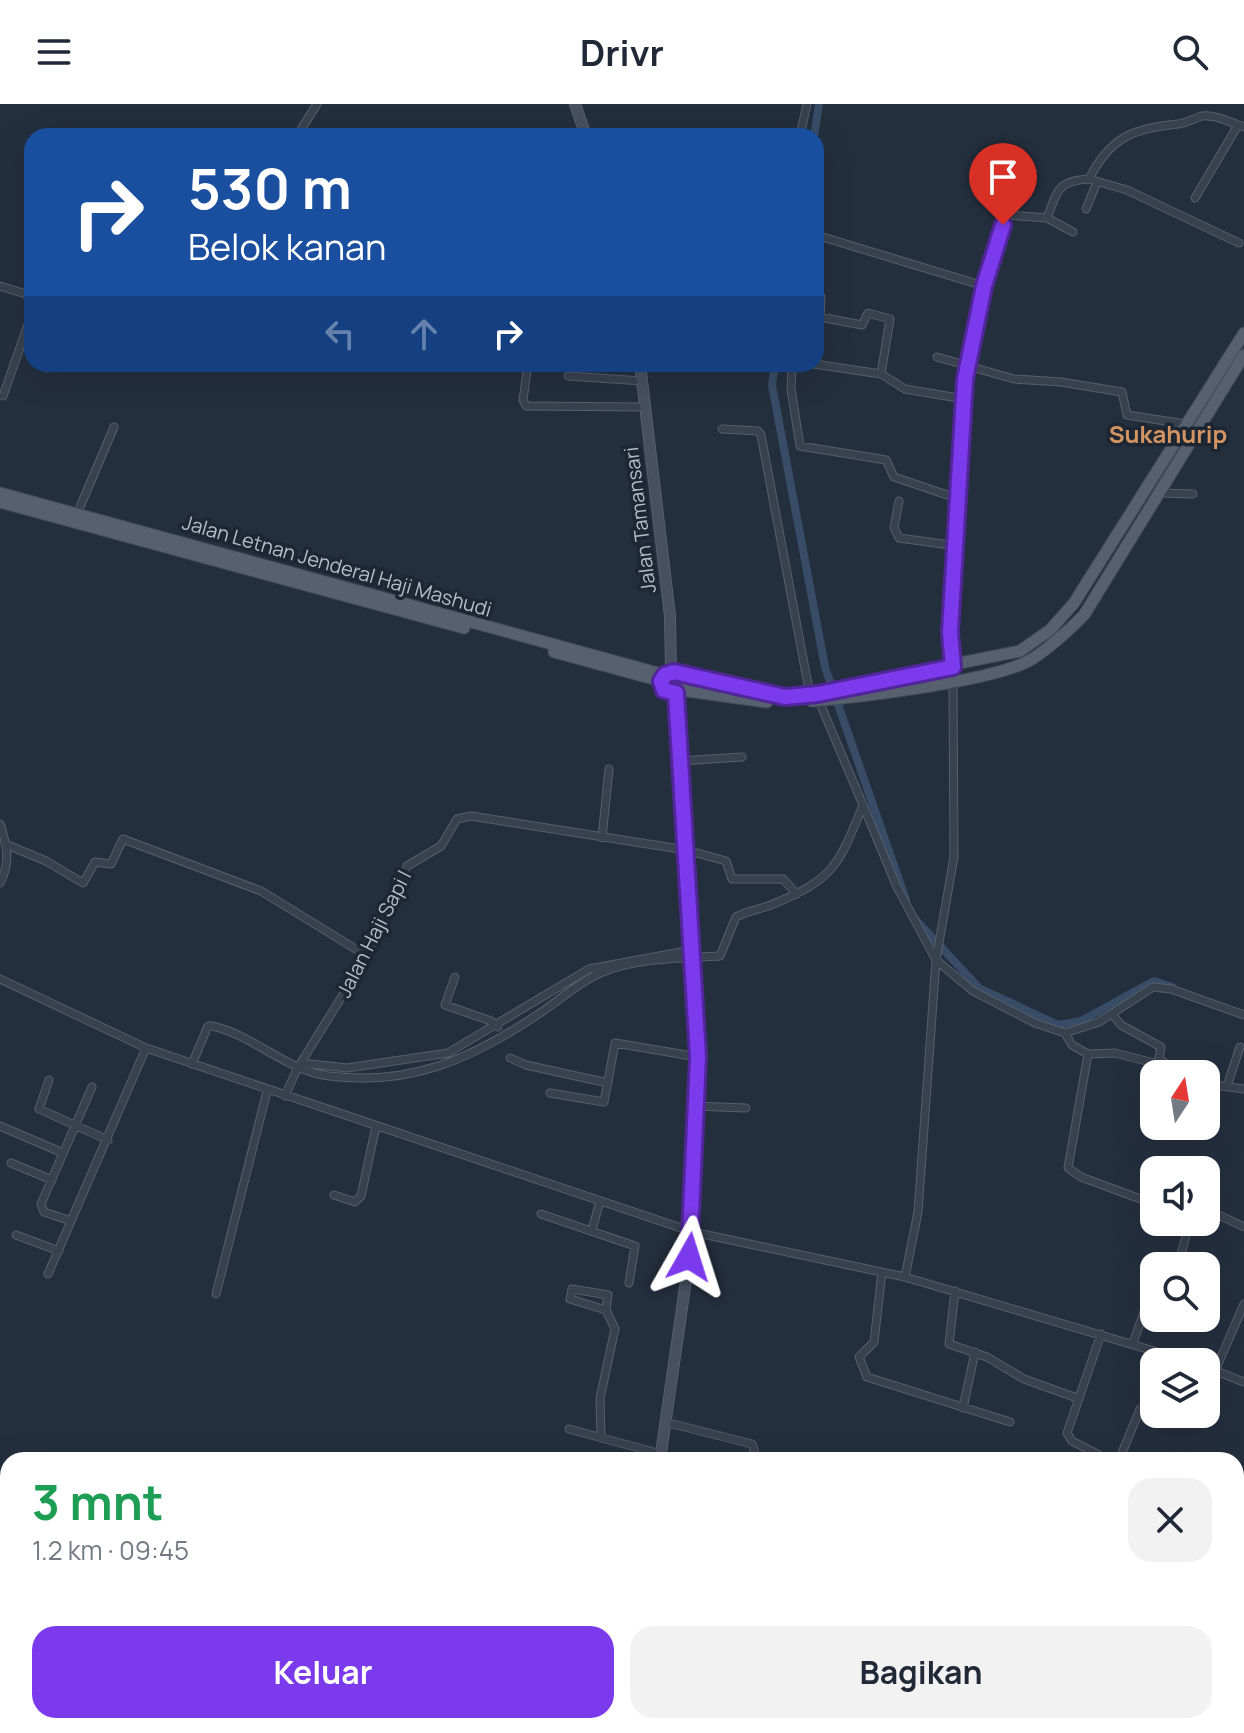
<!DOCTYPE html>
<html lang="id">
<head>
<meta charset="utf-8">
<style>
  :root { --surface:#fff; --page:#f2f2f3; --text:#1f2937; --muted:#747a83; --accent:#7c3aed }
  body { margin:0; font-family:Manrope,sans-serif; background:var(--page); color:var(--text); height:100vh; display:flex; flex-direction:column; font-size:30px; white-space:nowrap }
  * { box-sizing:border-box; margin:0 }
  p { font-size:26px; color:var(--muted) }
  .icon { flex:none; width:44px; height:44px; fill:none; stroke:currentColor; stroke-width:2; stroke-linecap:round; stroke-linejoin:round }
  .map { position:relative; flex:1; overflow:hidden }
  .sheet { position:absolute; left:0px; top:1348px; width:1244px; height:282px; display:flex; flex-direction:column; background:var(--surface); border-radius:24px 24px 0 0; box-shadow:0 8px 32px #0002 }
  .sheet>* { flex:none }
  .banner { position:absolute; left:24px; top:24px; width:800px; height:244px; border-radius:24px; box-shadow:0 8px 32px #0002; background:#1a4fa0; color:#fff; overflow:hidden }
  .needle { width:52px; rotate:12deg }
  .buttons { position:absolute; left:1140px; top:956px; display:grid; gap:16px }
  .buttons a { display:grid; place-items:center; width:80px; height:80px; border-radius:16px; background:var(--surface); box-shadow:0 8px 32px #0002; font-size:40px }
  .pin { position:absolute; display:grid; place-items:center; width:68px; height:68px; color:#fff; margin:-82px -34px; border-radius:50% 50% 50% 0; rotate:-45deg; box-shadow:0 0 8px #0007 }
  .pin .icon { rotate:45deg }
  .me { position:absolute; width:88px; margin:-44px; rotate:6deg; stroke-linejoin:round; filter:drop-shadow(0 0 6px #0008) }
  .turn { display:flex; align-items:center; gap:28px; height:168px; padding:0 32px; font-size:36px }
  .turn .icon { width:104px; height:104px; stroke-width:2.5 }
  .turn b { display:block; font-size:56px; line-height:68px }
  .lanes { display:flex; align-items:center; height:76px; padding:0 32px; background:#0003; justify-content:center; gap:40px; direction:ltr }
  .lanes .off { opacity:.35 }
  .round { display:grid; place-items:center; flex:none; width:84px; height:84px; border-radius:24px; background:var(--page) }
  .headline { display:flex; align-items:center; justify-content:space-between; height:136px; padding:0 32px }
  h1 { font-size:48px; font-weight:700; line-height:60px; color:#1e9e55 }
  .cta { display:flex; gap:16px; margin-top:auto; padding:16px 32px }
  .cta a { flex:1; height:92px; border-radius:24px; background:var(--accent); color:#fff; font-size:32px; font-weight:700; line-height:92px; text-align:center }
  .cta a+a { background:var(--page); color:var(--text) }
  header { display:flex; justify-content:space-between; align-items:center; height:104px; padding:0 32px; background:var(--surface); font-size:36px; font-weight:700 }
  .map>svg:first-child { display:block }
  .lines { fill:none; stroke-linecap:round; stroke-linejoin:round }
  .canal { stroke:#394c67; stroke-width:8 }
  .minor-casing { stroke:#565f6c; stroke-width:9 }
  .secondary-casing { stroke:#565f6c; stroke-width:12 }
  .primary-casing { stroke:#414a57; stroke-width:13 }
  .minor { stroke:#38414e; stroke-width:7 }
  .secondary { stroke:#465061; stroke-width:10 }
  .primary { stroke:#56606e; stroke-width:11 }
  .route-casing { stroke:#51269a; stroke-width:20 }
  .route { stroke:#7c3aed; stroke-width:14 }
  .labels { text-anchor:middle; stroke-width:7; stroke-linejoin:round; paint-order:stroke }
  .street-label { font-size:20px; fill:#b4bcc9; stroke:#1d2633 }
  .quarter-label { font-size:24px; font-weight:bold; fill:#d59563; stroke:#1d2633 }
</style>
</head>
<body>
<header><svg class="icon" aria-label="menu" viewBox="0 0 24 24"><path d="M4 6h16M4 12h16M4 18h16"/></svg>Drivr<svg class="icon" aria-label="search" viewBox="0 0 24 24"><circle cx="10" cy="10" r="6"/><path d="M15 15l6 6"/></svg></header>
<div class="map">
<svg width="1244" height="1629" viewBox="0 0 1244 1629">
  <rect width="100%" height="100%" fill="#242f3e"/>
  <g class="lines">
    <path class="canal" d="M814 32 819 0
      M775 260 772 281 825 563 906 796
      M915 815 979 884 1058 921 1081 917 1154 877 1172 883"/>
    <defs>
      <path id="minor" d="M297 32 317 0
        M800 32 807 0
        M1089 75 1127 86 1239 139
        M1195 94 1238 21
        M1086 105 1097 78
        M1047 114C1058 86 1057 77 1089 75 1110 33 1134 24 1178 20 1187 19 1194 14 1202 12 1215 10 1232 19 1244 23
        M816 131 984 182
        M0 182 32 192
        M816 191 821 193 820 213 862 221 868 209 890 215 881 270
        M937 253 1014 275 1061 278 1122 288 1127 311 1186 320
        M528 260 523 296 526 302 645 303
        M792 260 791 285 800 342 886 356 894 373 959 395
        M814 260 881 270 905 285 964 295
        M47 264 48 260
        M568 272 642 277
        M3 292 32 209
        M722 325 758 327 761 331 810 591
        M1159 389 1193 390
        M899 397 894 424 899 434 957 442
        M77 410 114 323
        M953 563 950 528 965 275 984 182 1008 111 1047 114 1073 128
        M680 657 742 653
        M863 701 897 783 936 856 973 887 1035 919 1065 929 1099 918 1153 883 1171 885 1244 911
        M0 720C7 741 11 759 0 779
        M602 734 609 665
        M5 740 46 757 83 779 95 758 111 760 123 735 261 787 367 852
        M455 873 445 901 491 917 498 923
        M0 875 146 944 693 1128 905 1173 1191 1258
        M1065 929 1072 941 1088 950 1115 949 1158 960 1161 943 1121 921 1112 910
        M1088 950 1068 1064 1081 1073 1154 1100
        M510 954 526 961 608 979
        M1161 956 1180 970
        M302 959 347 964 448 949 589 865 692 846
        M192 960 208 922H212C254 931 284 966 329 972 409 982 469 956 534 913 555 900 577 879 600 869 635 854 683 854 720 852L736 813C747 807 760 805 771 801 834 775 838 763 863 701L819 597
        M49 976 39 1005 108 1036
        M1206 980 1244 985
        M1227 982 1240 943
        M550 989 604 998 615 939 698 953
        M285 992 297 965 367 852 407 762 441 742 457 715 471 712 686 746 726 757 732 775H783L797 790
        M695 1002 746 1004
        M0 1022 63 1049
        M11 1059 52 1076
        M334 1091 355 1098 361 1092 376 1022
        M1206 1105 1244 1123
        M541 1110 635 1142 629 1179
        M71 1117 44 1108 41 1100 92 983
        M592 1126 600 1097
        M16 1131 59 1147
        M1165 1162 1179 1157 1190 1118
        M882 1168 874 1238 859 1253 867 1273 1010 1318
        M48 1170 146 944
        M905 1173 918 1108 936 856 954 753 953 576
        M955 1187 949 1240 987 1253 1024 1275 1077 1294
        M216 1190 267 987
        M1101 1230 1067 1329 1072 1337 1109 1356
        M1133 1239 1154 1179
        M1206 1263 1244 1278
        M1215 1267 1244 1200
        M963 1304 975 1248
        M1165 1313 1166 1310
        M665 1318 752 1340 757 1356
        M569 1325 661 1350
        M601 1334 600 1294 615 1225 606 1206 570 1195 572 1185 608 1191 606 1206
        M1119 1356 1140 1305
        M1236 1401 1244 1403
        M0 1498 7 1516 0 1539
        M0 1607 8 1611
        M648 1622 672 1629
        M703 1622 723 1629
        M614 1623 641 1629
        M11 1629 13 1622
        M48 1629 50 1622
        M79 1629 83 1622
        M112 1629 114 1622
        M550 1629 551 1623
        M689 1629 696 1622"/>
      <path id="secondary" d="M575 0 586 32
        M640 260 670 512 671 568
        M660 1356 693 1128 698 953 676 589
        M613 1629 614 1622"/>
      <path id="primary" d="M0 389 665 571
        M0 398 464 524
        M554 548 661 577
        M661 579a11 11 0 1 1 22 0a11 11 0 1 1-22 0Z
        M680 572 767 591 795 592 1020 547 1050 526 1074 499 1244 229
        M680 586 767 598
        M812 597C858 593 997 577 1032 555 1051 543 1068 527 1084 511L1244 251"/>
    </defs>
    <use href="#minor" class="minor-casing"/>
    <use href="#secondary" class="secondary-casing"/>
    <use href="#primary" class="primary-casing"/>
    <use href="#minor" class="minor"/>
    <use href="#secondary" class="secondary"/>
    <use href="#primary" class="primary"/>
  </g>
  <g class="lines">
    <defs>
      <path id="route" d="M689 1153 698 953 676 589 664 586 661 577 665 571 674 568 785 593 818 590 953 563 950 528 965 275 984 182 1003 121"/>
    </defs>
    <use href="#route" class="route-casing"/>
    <use href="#route" class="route"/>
  </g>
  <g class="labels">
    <g class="street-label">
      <text transform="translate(640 416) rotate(-97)" y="7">Jalan Tamansari</text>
      <text transform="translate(337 462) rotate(16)" y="7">Jalan Letnan Jenderal Haji Mashudi</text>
      <text transform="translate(374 830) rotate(-63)" y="7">Jalan Haji Sapi I</text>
    </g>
    <g class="quarter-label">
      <text x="1168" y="339">Sukahurip</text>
    </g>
  </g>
</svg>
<div class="buttons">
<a><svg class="needle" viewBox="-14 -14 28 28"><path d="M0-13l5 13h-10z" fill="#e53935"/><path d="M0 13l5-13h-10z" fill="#747a83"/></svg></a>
<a><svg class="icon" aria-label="sound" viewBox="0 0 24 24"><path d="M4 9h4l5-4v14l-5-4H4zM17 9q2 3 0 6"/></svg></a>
<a><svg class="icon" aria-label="search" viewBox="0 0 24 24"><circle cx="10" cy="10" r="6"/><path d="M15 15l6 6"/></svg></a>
<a><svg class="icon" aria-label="layers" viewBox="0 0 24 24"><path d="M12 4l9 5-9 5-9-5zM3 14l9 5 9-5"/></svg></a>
</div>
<div class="pin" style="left:1003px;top:121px;background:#d93025"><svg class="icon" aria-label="arrive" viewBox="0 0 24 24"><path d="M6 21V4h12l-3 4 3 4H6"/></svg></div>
<svg class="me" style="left:689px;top:1153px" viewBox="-20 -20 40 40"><path d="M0-17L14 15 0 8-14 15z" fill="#7c3aed" stroke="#fff" stroke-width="4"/></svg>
<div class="banner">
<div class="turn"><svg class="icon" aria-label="right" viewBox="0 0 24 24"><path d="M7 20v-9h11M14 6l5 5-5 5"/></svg><div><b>530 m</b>Belok kanan</div></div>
<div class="lanes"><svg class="icon off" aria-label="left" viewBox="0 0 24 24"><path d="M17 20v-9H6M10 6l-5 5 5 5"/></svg><svg class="icon off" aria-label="ahead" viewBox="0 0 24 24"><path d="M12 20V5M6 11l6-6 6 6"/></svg><svg class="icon" aria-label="right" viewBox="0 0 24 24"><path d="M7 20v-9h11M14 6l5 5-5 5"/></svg></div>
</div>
<section class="sheet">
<div class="headline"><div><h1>3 mnt</h1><p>1.2 km · 09:45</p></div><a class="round"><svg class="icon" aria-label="close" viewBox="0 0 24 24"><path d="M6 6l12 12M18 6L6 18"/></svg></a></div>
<div class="cta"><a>Keluar</a><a>Bagikan</a></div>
</section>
</div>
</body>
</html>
